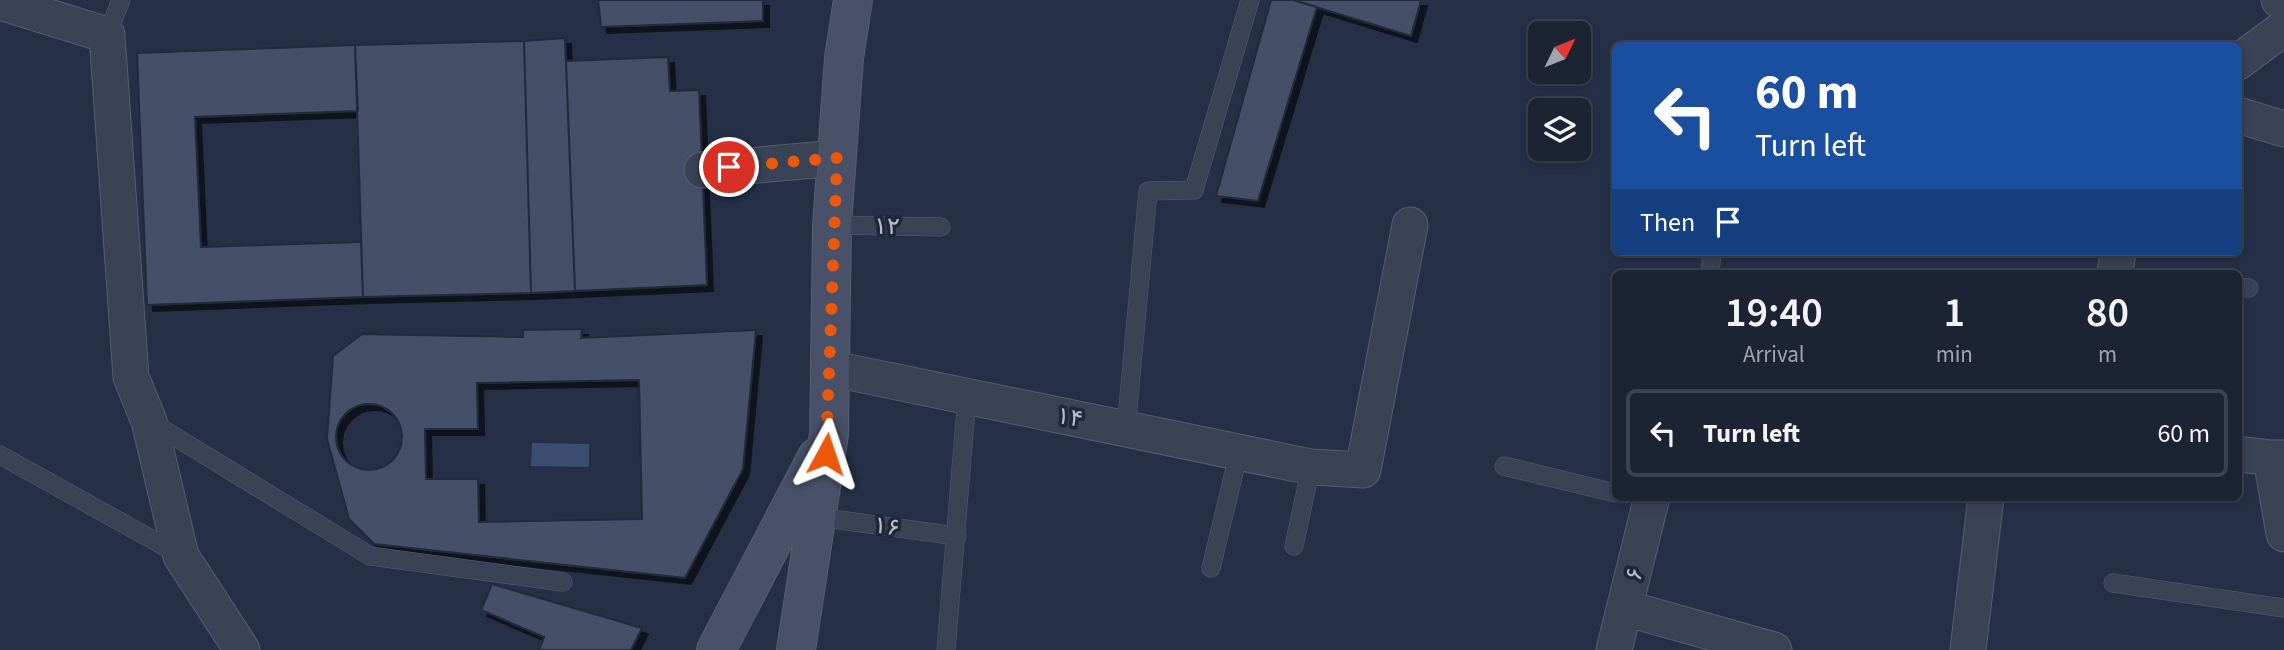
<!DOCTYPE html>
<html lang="en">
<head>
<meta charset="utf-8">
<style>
  :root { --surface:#1c2434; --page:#293040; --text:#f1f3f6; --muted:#a0a4ac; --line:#3a414f }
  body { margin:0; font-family:"Source Sans 3",sans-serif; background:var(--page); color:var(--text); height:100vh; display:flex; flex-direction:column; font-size:26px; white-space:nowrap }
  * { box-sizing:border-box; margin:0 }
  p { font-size:23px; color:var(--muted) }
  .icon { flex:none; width:38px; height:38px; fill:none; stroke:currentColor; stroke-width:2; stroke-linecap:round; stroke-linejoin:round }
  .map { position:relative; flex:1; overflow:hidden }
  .panel { position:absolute; left:1612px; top:270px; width:630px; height:231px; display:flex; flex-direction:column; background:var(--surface); border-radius:10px; box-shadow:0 4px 10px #0003,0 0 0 2px var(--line) }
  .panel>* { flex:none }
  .banner { position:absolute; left:1612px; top:42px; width:630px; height:214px; border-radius:10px; box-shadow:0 4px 10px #0003,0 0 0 2px var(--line); background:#1a4fa0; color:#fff; overflow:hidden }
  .needle { width:46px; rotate:47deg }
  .buttons { position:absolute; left:1528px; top:21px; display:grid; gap:14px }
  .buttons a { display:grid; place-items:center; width:63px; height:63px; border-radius:10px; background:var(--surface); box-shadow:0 4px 10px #0003,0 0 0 2px var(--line); font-size:35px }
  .pin { position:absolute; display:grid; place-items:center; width:60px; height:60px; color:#fff; margin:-30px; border:4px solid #fff; border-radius:50%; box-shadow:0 2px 7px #0007 }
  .me { position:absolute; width:77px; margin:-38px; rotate:5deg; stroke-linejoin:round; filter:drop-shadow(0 0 5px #0008) }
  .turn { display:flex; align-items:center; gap:24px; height:147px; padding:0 28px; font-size:32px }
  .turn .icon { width:91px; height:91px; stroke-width:2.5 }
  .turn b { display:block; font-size:49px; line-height:60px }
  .then { display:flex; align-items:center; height:66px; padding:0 28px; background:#0003; gap:14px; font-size:26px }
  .eta { display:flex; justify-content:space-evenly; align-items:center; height:119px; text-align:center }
  .eta b { font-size:42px; font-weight:600; line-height:49px }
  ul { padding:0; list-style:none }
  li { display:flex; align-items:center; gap:21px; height:88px; margin:0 14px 10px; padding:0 14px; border:4px solid var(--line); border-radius:10px }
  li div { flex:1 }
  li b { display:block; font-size:26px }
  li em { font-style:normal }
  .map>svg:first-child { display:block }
  .water { fill:#3a4c6f }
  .building { fill:#445068; stroke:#212a3c; stroke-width:2; fill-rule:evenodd; filter:url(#shadow) }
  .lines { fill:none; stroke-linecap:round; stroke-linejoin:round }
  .lane-casing { stroke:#565e6f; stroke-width:19 }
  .street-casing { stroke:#565e6f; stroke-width:37 }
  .secondary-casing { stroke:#565e6f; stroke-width:40 }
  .lane { stroke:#3a4355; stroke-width:18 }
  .street { stroke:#3a4355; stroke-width:35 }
  .secondary { stroke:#485168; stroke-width:38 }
  .route { stroke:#ea580c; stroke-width:12; stroke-dasharray:0 21.6 }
  .labels { text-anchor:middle; stroke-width:7; stroke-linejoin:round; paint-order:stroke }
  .street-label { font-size:24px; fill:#b8bece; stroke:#1e283a }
</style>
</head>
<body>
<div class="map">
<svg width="2284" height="650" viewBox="0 0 2284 650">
  <defs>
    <filter id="shadow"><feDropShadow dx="6" dy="6" stdDeviation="0" flood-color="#0009"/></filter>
  </defs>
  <rect width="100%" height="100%" fill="#253046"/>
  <path class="water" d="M532 443 589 444V467L531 466Z"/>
  <path class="building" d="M598 0H763V21L601 27Z
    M1271 0H1293L1317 7 1258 201 1216 196Z
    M1293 0H1421L1411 36Z
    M565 38 575 291 531 293 524 41Z
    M524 41 531 293 363 297 355 45Z
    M355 45 358 111 195 117 201 247 361 242 363 297 147 305 137 53Z
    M668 57 670 91 699 90 707 285 575 291 566 61Z
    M582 329 581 338 756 330 743 469 685 578 374 544 349 519 327 439 333 356 362 334 523 337V330ZM639 380 642 519 479 522 478 479H426L425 429H478L477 383Z
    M336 437a33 33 0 1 1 66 0a33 33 0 1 1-66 0Z
    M492 584 642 628 631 650H539L544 637 481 610Z"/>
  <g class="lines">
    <defs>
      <path id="lane" d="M107 35 121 0
        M832 225 941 227
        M1710 273 1712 252
        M2238 287 2249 288
        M151 422 370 556 563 582
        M1126 429 1148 191 1194 190 1250 0
        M0 455 180 555
        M1504 466 1615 493
        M818 517 957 536
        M1294 546 1311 467
        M1211 568 1239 452
        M2113 583 2284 608
        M946 650 967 397"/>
      <path id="street" d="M2279 0 2284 3
        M0 2 107 35 131 377 149 421 181 556 242 650
        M2238 62 2284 28
        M2238 115 2284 129
        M702 170 837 158
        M2115 273 2118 252
        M829 368 1311 467 1363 470 1410 225
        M2238 454 2271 458
        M2284 458H2271L2284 534
        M1625 608 1774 650
        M1614 650 1652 497
        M1968 650 1986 497"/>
      <path id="secondary" d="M716 650 817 457
        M796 650 829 434 832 225 844 58 853 0"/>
    </defs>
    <use href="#lane" class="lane-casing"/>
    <use href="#street" class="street-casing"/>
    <use href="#secondary" class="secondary-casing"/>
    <use href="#lane" class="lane"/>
    <use href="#street" class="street"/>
    <use href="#secondary" class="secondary"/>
  </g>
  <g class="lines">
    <path class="route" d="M729 167 837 158 826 454"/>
  </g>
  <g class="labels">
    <g class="street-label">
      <text transform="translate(887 226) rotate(1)" y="8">۱۲</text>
      <text transform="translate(1070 417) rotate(11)" y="8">۱۴</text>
      <text transform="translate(887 526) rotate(8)" y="8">۱۶</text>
      <text transform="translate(1634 574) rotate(-77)" y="8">۶</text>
    </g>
  </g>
</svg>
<div class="buttons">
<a><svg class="needle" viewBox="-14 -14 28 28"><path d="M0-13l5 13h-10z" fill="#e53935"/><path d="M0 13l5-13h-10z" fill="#a0a4ac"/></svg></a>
<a><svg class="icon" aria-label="layers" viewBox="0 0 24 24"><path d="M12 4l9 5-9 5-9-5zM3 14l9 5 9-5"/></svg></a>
</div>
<div class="pin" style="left:729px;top:167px;background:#d93025"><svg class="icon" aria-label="arrive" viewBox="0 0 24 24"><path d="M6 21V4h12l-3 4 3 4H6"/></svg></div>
<svg class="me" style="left:826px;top:454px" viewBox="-20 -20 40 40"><path d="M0-17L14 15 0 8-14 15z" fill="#ea580c" stroke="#fff" stroke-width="4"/></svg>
<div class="banner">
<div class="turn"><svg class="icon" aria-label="left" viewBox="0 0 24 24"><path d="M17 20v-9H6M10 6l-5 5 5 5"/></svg><div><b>60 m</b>Turn left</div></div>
<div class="then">Then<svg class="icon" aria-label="arrive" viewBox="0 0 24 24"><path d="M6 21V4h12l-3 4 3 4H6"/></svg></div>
</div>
<section class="panel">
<div class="eta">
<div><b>19:40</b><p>Arrival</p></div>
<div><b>1</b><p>min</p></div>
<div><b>80</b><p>m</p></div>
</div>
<ul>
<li><svg class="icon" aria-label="left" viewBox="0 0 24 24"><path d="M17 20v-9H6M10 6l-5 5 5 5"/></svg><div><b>Turn left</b></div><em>60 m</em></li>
</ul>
</section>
</div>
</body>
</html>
